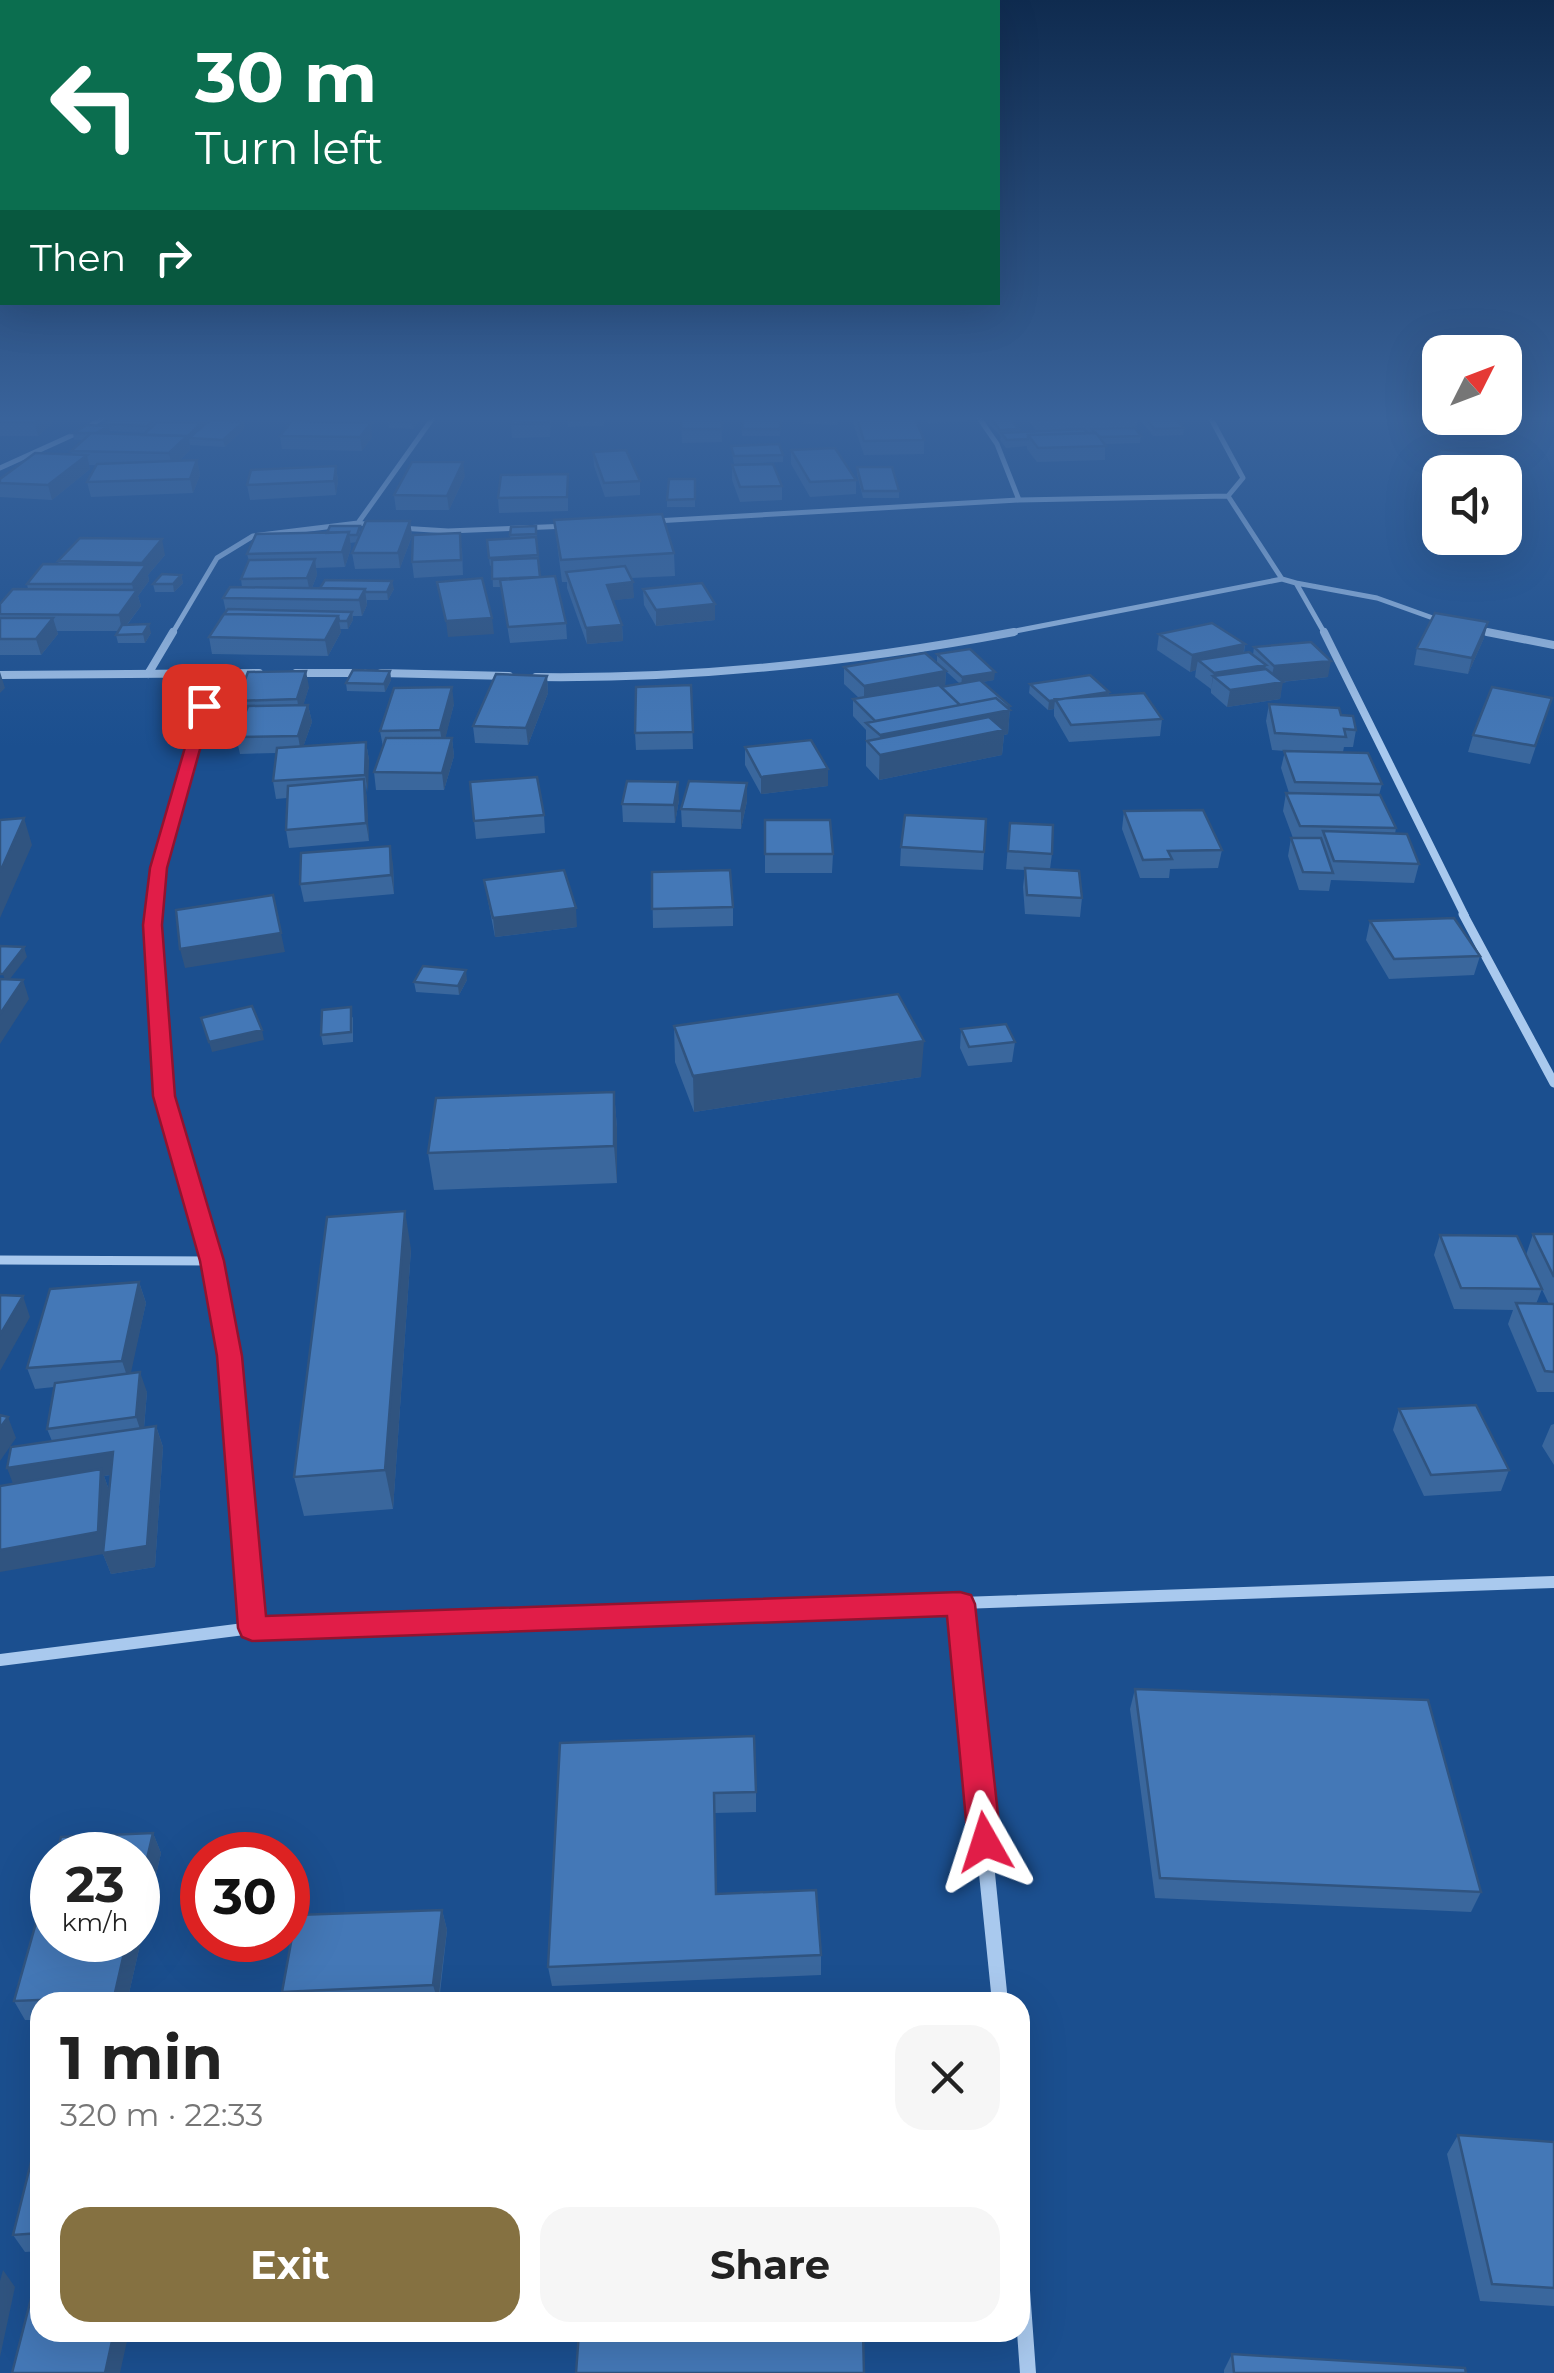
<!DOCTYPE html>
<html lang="en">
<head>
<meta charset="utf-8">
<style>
  :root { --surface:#fff; --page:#f6f6f6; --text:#222; --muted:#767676; --accent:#857141 }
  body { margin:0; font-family:Montserrat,sans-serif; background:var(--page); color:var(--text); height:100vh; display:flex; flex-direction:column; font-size:38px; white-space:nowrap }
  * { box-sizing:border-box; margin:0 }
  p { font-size:32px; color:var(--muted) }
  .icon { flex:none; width:55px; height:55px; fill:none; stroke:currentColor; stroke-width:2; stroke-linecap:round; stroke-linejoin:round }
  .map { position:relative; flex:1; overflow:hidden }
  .side { position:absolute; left:30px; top:1992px; width:1000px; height:350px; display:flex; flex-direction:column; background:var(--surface); border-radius:30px; box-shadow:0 10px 40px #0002 }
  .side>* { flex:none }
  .banner { position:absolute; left:0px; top:0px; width:1000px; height:305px; box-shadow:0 10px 40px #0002; background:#0b6e4f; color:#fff; overflow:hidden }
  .needle { width:65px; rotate:48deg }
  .buttons { position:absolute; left:1422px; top:335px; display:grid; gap:20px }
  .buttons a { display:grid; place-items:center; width:100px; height:100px; border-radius:20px; background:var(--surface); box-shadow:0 10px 40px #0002; font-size:50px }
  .speed { position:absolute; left:30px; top:1832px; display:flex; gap:20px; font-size:50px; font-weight:700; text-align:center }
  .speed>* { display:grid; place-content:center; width:130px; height:130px; border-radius:50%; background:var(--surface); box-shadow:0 10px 40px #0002; line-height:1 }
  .speed small { font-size:25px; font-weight:400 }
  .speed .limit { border:15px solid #d22; background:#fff; color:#111 }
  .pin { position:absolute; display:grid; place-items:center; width:85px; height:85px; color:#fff; margin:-42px; border-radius:20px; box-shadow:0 5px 15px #0006 }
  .me { position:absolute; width:110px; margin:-55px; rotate:354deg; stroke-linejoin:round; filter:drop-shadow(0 0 8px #0008) }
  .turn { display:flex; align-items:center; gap:35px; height:210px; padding:0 30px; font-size:45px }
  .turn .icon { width:130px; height:130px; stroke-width:2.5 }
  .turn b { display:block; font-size:70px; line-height:85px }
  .then { display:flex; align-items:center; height:95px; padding:0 30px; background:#0003; gap:20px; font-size:38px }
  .round { display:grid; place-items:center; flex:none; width:105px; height:105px; border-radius:30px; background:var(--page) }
  .overview { display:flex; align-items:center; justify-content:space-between; height:170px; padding:0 30px }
  h1 { font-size:60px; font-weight:700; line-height:75px }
  .primary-button { display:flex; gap:20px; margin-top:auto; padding:20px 30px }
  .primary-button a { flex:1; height:115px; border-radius:30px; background:var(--accent); color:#fff; font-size:40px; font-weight:700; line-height:115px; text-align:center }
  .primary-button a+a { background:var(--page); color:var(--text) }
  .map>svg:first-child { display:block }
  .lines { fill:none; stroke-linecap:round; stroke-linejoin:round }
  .street-far4 { stroke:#a9c9ee; stroke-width:5 }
  .street-far3 { stroke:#a9c9ee; stroke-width:8 }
  .street-far2 { stroke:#a9c9ee; stroke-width:9 }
  .street-far1 { stroke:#a9c9ee; stroke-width:12 }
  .street { stroke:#a9c9ee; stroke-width:16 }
  .wall { fill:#3a679d; fill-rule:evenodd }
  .shaded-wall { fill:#305480 }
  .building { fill:#4478b7; stroke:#305480; stroke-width:2.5 }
  .route { fill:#e11d48; stroke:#92132f; stroke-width:2.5 }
</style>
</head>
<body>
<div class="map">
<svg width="1554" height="2373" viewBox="0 0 1554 2373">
  <rect width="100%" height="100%" fill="#1b4f8f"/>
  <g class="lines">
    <path class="street-far4" d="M977 415 997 444 1019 500
      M1209 415 1243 478 1228 496 1282 579 1296 583 1325 634
      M0 468 86 429 106 415
      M655 521 1019 500 1228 496
      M358 523 435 415
      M400 528 448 531 568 526
      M1296 583 1377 598 1444 622
      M1475 629 1500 634
      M172 634 217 558 253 536 358 523 374 525
      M1000 634 1282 579"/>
    <path class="street-far3" d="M1324 632 1465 916
      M1487 632 1554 645
      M296 673H364
      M381 673 509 676
      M148 674 173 632
      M0 675 259 673
      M536 677C697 679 855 662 1014 632
      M154 916 159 867 213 674"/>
    <path class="street-far2" d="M154 914 164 1096 216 1282
      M1463 914 1554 1083
      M0 1260 212 1261"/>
    <path class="street-far1" d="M216 1280 230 1355 252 1628
      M960 1603 976 1758
      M0 1660 252 1628 1554 1582"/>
    <path class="street" d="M975 1755 1000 2002
      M1020 2263 1028 2373"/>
  </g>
  <path class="wall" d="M0 415 54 422 38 436H0Z
    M133 415H184L172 422 202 427 243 422 244 429 225 447 190 445 189 443 190 450 179 461 197 460 200 475 193 493 91 497 87 482 97 465H89L90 469 52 500 0 497V479L72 455 71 451 82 440H74L73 433 134 417ZM110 431 145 433 143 435 109 434Z
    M289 415H370V418L365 423 372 437 362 451 282 449 280 436 290 423Z
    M551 415 550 437 512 438 511 424Z
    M568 415H605L604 426 568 427Z
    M681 415H721L722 442 682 443Z
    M782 415 780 436H742V429Z
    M804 415H839L837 425 803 424Z
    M844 415H914L924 440V454L864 455 853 423 854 416Z
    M925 415 968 416 967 422 928 423Z
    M1020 415H1136L1138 417 1136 430 1141 436 1140 443 1105 444V460L1037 462 1027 449V446L1006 448 1000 440 1001 437 989 424 990 418 1019 429V432L1036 431 1029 421V415Z
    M1137 415H1173L1184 428 1183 435 1153 436Z
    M420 420 413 429 389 428 388 421Z
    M731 446 783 455V462L734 464Z
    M791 450 856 480V494L810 497 791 464Z
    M593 452 640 481V495L605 497 594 466Z
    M732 465 782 486V500L740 502 732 480Z
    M336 466 338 481 336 495 250 500 247 485Z
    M857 467 899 491V498H863L857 474Z
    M1440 472V491L1428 489 1431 475Z
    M568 474V511L499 513 498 498Z
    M465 476 449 510H396L394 495Z
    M695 479V507H667V500Z
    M554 520 674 553 675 576 631 578 634 598 613 600 622 625 623 641 587 644 567 588V582H562Z
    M410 521 412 536 400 568 355 569 352 553 357 542 350 543 351 548 345 567 316 568 317 575 312 588 394 589 388 600H367V605L362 616H353V620L348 629H340L341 632 328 656 212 654 209 637 226 612 223 598 242 587 241 579 249 561 247 554Z
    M536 526 540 577 566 623 567 639 510 643 501 587H493L492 565 490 566 487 540 510 539 511 527Z
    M462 548 463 575 414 578 412 562Z
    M165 555 148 575 149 581 138 596 141 606 127 625 151 633 145 643H118L116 635 118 631H57L58 634 41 655H0V604L28 589 27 584 59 565 58 561Z
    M181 575 183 583 174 592H155L153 584Z
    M643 589 715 604V620L656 626 644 605Z
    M1159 634 1245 644 1244 653 1253 655 1254 647 1328 677 1282 682 1280 699 1227 707 1211 693V689L1195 677 1196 670 1190 672 1157 650Z
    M1484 638 1468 674 1414 665 1417 648Z
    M937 654 994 680 982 682 1010 706 1008 734 1004 735 1002 755 879 780 866 766V730L853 716V699L859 698 844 684V667L946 671 945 686 959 683 937 663Z
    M390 671 391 680 385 692 347 691 346 683Z
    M547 676 548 693 528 745 475 743 473 726Z
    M1030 684 1109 692V696L1162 719 1160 736 1069 742 1054 716V709L1048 710 1029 693Z
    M691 685 693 749 636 750 635 733Z
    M309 687 303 705H308L312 722 303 747 366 742 369 760 366 793 369 841 289 848 286 830 287 798 276 799 273 781 276 753 240 754 236 737 243 717H241L237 701Z
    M1552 698 1530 764 1468 752 1473 735Z
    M454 704 445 738H452L454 756 444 790H376L374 772 383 747 380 731Z
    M1269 704 1341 715 1356 730 1353 747H1344L1343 752 1382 784 1379 795 1396 828 1395 834 1419 864 1414 883 1331 880 1329 891 1299 890 1288 856 1291 838H1293L1283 811 1286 793H1289L1281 768 1285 751 1272 750 1266 721Z
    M745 747 828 786 761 794 745 765Z
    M470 782 544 815 545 833 476 839Z
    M747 783V801L741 829 682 827 681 809Z
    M679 800 675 823 623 822 622 804Z
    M1124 811 1222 850 1218 868 1170 869 1169 878H1140L1122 829Z
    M986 819 983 870 900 866 901 847Z
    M765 820 833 854 832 873H765Z
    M1010 823 1052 854 1050 869 1082 898 1080 917 1025 914 1023 887 1025 870 1006 869Z
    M393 864 394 894 304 902 300 884Z
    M652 872 733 907V926L653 928Z
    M484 880 577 927 495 937Z
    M1370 921 1480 956 1474 975 1389 979 1366 940Z
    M467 980 459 995 416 992 414 982Z
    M353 1017V1042L323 1045 321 1035Z
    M674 1026 921 1077 694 1112 675 1062Z
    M961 1029 1015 1042 1012 1062 968 1066 960 1048Z
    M614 1092 617 1128V1183L434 1190 428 1153Z
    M1533 1234H1554V1392H1537L1508 1324 1513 1310 1454 1309 1434 1255 1440 1235 1526 1255ZM1526 1256 1549 1304H1536L1542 1289Z
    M411 1249 393 1509 304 1516 294 1477Z
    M139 1282 146 1303 130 1373 147 1392 144 1428 156 1426 163 1447 155 1567 111 1574 103 1554 13 1484 52 1441 47 1429 54 1387 35 1389 27 1368ZM111 1475 109 1490 104 1476Z
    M1399 1409 1509 1470 1501 1491 1424 1496 1393 1430Z
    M1554 1424V1465L1542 1446 1551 1425Z
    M1135 1689 1481 1892 1471 1912 1155 1898 1130 1709Z
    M560 1743 756 1792V1812L715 1813 716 1894 821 1955V1975L552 1986 548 1967Z
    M153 1833 161 1853 127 2002H40V2020H25L14 2001Z
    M442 1910 447 1930 439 2002H286L282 1992Z
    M40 2126V2251L25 2252 13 2235Z
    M1458 2135 1554 2142V2306L1480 2301 1447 2154Z
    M1232 2354 1466 2373H1224V2370Z"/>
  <path class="shaded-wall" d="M43 415H52L54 422 38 436 35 423Z
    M171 415H184L172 422Z
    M358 415H370V418L359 430Z
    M417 415H419L420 420 413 429 412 422Z
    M243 422 244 429 225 447 223 440Z
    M201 423 203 430 189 438 190 450 172 468 169 453Z
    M371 423 372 437 362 451 360 437Z
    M109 426 110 433 95 442 93 435Z
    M87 455 90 469 52 500 48 485Z
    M197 460 200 475 193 493 190 479Z
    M463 462 465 476 449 510 447 496Z
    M336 466 338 481 336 495 334 481Z
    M410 521 412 536 400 568 398 553Z
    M349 532 351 548 345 567 342 552Z
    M162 539 165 555 148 575 149 581 138 596 141 606 122 631 119 615 134 594 132 584 143 569 142 563Z
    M315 559 317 575 310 593 307 578Z
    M181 575 183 583 174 592 173 584Z
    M392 581 394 589 388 600 387 592Z
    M633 582 634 598 608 601 607 585Z
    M365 589 367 605 362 616 359 600Z
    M715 604V620L656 626V610Z
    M352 612 353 620 348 629 347 621Z
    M338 616 341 632 328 656 325 640Z
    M53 618 58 634 41 655 36 639Z
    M492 618 494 634 448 637 446 621Z
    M1488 622 1484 638 1468 674 1472 658Z
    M149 624 151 633 145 643 143 634Z
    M622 625 623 641 587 644 586 628Z
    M1245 644 1242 660H1198L1196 670 1190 672 1192 655Z
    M1331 661 1328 677 1270 683 1274 666Z
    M1266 665 1263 682 1213 676 1211 690 1214 673Z
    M306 671 309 687 300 716 297 699Z
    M390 671 391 680 385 692 384 684Z
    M946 671 945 688 864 703V686Z
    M0 672 5 688 0 693Z
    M995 672 994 680 961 686 962 677Z
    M547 676 548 693 528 745 526 728Z
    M1283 682 1280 699 1227 707 1230 690Z
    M452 687 454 704 443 748 440 730Z
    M1109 692 1108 700H1056Z
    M1055 700 1054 709 1048 710 1049 701Z
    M308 705 312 722 301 753 298 736Z
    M1010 706 1008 734 1004 735 1002 755 879 780 880 735Z
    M452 738 454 756 444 790 442 773Z
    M366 742 369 760 368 793 365 775Z
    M828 769V786L761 794V777Z
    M364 779 367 797 369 841 366 823Z
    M678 782 679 800 675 823 674 805Z
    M747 783V801L741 829V811Z
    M24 818 32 845 0 918V872Z
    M390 846 393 864 394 894 391 875Z
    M576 908 577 927 495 937 493 918Z
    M281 933 285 952 185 968 180 949Z
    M24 947 27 957 6 984 3 974Z
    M466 970 467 980 459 995 458 986Z
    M23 980 29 999 0 1044V1014Z
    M262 1030 264 1040 212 1052 209 1042Z
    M924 1041 921 1077 694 1112 693 1076Z
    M614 1092 617 1128V1183L614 1146Z
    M405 1211 411 1249 393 1509 385 1470Z
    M139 1282 146 1303 129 1382 122 1361Z
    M23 1296 30 1317 0 1371V1335Z
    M140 1372 147 1392 143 1438 136 1417Z
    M8 1417 16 1438 0 1461V1428Z
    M156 1426 163 1447 155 1567 111 1574 103 1554 0 1572V1550L15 1489 7 1468 113 1452 121 1473 104 1476 109 1490Z
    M153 1833 161 1853 127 2002H116L114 1997 127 1940H138V1897Z
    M442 1910 447 1930 438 2002 433 1985Z
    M3 2270 15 2287 0 2357V2281Z
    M114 2332H129L120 2373H105Z"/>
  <path class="building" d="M0 415H43L35 423 0 422Z
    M393 415H417L412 422 388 421Z
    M511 415H549V423L511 424Z
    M568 415H604V419L568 420Z
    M681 415H721L722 429H681Z
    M744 415H782L780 429H742Z
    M804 415H837V418L803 417Z
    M856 415H914L924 440 864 441Z
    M1035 415H1136L1138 417 1039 420Z
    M1144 415H1173L1184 428 1154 429Z
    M113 417 156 418 147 426 104 424Z
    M1009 417 1019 429 1000 430 990 418Z
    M210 420 243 422 223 440 189 438Z
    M292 421 371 423 360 437 280 436Z
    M157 422 201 423 187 437V436L143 435Z
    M87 425 109 426 96 433H73Z
    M1135 428 1141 436 1100 437 1091 429Z
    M1084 429 1088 433 1028 435V439L1007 440 1001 433Z
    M91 433 187 436 169 453 71 451Z
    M1096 433 1106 446 1038 448 1028 435Z
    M779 444 783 455 734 456 731 446Z
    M835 448 856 480 810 482 791 450Z
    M1440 449 1487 455 1482 472H1440V476L1431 475Z
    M626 450 640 481 604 483 593 452Z
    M35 453 87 455 48 485 0 483V479Z
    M197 460 190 479 87 482 97 464Z
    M412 462H463L447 496 394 495Z
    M773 464 782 486 740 487 732 465Z
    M336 466 334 481 247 485 251 470Z
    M857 467H892L899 491H863Z
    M568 474 567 497 498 498 501 475Z
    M669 479H695V499L667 500Z
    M662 514 674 553 561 560 554 520Z
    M366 521H410L398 553H352Z
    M330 526H360L357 535H348L349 532 327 533Z
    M536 526V534L510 535 511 527Z
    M349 532 342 552 247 554 256 534Z
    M460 533 461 560 412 562 413 535Z
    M536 537 538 555 489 558 487 540Z
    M80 538 162 539 142 563 58 561Z
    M538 558 540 577 492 579V560Z
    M315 559 307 578 241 579 249 560Z
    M43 564 146 565 132 584H27Z
    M625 566 633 582 607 585 622 625 586 628 566 572Z
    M162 574 181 575 173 584H153Z
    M555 576 566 623 508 627 500 580Z
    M482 578 492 618 446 621 437 582Z
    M325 580 392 581 387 592H365V589L320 588Z
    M702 583 715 604 656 610 643 589Z
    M230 587 365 589 359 600 223 598Z
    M13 589 137 590 119 615 0 614V604Z
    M228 609 352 612 347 621H339L338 616 224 614 221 618Z
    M1435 613 1488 622 1472 658 1417 648Z
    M224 614 338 616 325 640 209 637Z
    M0 618H53L36 639H0Z
    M1212 623 1245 644 1192 655 1159 634Z
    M149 624 143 634 116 635 122 625Z
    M1311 642 1331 661 1274 666 1254 647Z
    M970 649 995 672 962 677 937 654Z
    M1249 652 1266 665 1214 673 1198 660Z
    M925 653 946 671 864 686 844 667Z
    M1266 669 1283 682 1230 690 1213 676Z
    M353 670 390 671 384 684 346 683Z
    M306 671 297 699 237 701 248 672Z
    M496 674 547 676 526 728 473 726Z
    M1090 675 1109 692 1049 701 1030 684Z
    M980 680 1010 706 1007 707 996 698 960 705 941 687Z
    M691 685 693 732 635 733 636 687Z
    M939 685 960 705 875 721 853 699Z
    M452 687 440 730 380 731 394 688Z
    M1492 687 1552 698 1535 746 1473 735Z
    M1144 693 1162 719 1071 725 1055 699Z
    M996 698 1010 710 880 735 866 723Z
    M1269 704 1339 708 1341 715 1353 716 1356 730 1344 729 1346 737 1275 733Z
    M308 705 298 736 236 737 248 706Z
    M989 717 1004 730 880 755 867 741Z
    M386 738H452L442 773 374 772Z
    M811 740 828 769 761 777 745 747Z
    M366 742 365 775 273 781 277 748Z
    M1284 751 1368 753 1382 784 1295 782Z
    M537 777 544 815 474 821 470 782Z
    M364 779 366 823 286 830 288 786Z
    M627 781 678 782 674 805 622 804Z
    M689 781 747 783 741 811 681 809Z
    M1286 793 1380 795 1396 828 1300 826Z
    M1203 810 1222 850 1168 851 1172 859 1143 860 1124 811Z
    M905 815 986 819 984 852 901 847Z
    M24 818 0 872V820Z
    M765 820H830L833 854H765Z
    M1010 823 1053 825 1052 854 1008 851Z
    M1323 831 1407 834 1419 864 1334 861Z
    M1291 838H1321L1333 873 1303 872Z
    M390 846 391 875 300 884 301 853Z
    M1025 868 1079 871 1082 898 1027 895Z
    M564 870 576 908 493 918 484 880Z
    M730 870 733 907 652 909V872Z
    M273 895 281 933 180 949 176 910Z
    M1454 918 1480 956 1394 959 1370 921Z
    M0 946 24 947 3 974H0Z
    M423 966 466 970 458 986 414 982Z
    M0 979 23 980 0 1014Z
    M898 994 924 1041 693 1076 674 1026Z
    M252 1006 262 1030 209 1042 201 1018Z
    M351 1007V1032L321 1035 322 1010Z
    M1006 1024 1015 1042 969 1047 961 1029Z
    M614 1092V1146L428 1153 436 1098Z
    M405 1211 385 1470 294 1477 327 1217Z
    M1533 1234H1554V1277Z
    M1440 1235 1517 1236 1542 1289 1461 1288Z
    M139 1282 122 1361 27 1368 50 1289Z
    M0 1295 23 1296 0 1335Z
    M1516 1303 1554 1304V1372L1545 1371Z
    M140 1372 136 1417 47 1429 55 1383Z
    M1476 1405 1509 1470 1431 1475 1399 1409Z
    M0 1415 8 1417 0 1428Z
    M156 1426 147 1546 103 1553 113 1452 7 1468 11 1447Z
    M101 1469 98 1532 0 1550V1486Z
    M1135 1689 1428 1700 1481 1892 1160 1878Z
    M754 1736 756 1792 714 1793 716 1894 816 1890 821 1955 548 1967 560 1743Z
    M153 1833 138 1897V1855H56L61 1837Z
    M52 1866V1940H127L114 1997 14 2001Z
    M442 1910 433 1985 282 1992 296 1915Z
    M40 2126V2233L13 2235Z
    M1458 2135 1554 2142V2288L1492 2284Z
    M34 2287H40V2332H114L105 2373H12Z
    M579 2332H863L864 2373H576Z
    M1232 2354 1465 2368 1466 2373H1234Z"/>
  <linearGradient id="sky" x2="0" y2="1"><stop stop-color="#0f2b4f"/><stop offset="0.56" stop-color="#39639b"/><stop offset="1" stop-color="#39639b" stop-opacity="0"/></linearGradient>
  <rect width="1554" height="747" fill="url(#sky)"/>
  <path class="route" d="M204 701 212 706 167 868 162 925 175 1096 224 1261 242 1356 266 1616 960 1592 971 1595 975 1604 1001 1842 996 1853 985 1857 973 1853 968 1842 947 1616 252 1641 242 1637 238 1628 217 1356 200 1261 153 1096 143 925 150 868 197 706Z"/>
</svg>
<div class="buttons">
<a><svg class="needle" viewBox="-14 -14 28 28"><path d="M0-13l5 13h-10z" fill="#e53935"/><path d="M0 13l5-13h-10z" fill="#767676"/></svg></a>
<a><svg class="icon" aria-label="sound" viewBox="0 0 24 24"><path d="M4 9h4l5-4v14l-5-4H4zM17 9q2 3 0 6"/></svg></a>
</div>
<div class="speed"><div>23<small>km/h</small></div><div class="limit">30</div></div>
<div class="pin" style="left:204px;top:706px;background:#d93025"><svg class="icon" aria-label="arrive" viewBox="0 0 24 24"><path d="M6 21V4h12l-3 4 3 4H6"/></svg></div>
<svg class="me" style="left:985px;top:1842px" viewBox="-20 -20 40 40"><path d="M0-17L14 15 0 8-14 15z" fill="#e11d48" stroke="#fff" stroke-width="4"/></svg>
<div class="banner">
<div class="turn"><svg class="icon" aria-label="left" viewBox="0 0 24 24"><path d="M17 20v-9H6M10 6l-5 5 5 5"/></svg><div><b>30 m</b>Turn left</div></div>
<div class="then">Then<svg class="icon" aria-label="right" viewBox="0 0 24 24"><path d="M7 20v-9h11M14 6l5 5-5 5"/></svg></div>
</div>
<section class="side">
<div class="overview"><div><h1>1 min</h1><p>320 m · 22:33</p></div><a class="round"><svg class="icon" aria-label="close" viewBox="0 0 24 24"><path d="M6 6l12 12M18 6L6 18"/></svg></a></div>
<div class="primary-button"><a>Exit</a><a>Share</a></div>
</section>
</div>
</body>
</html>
